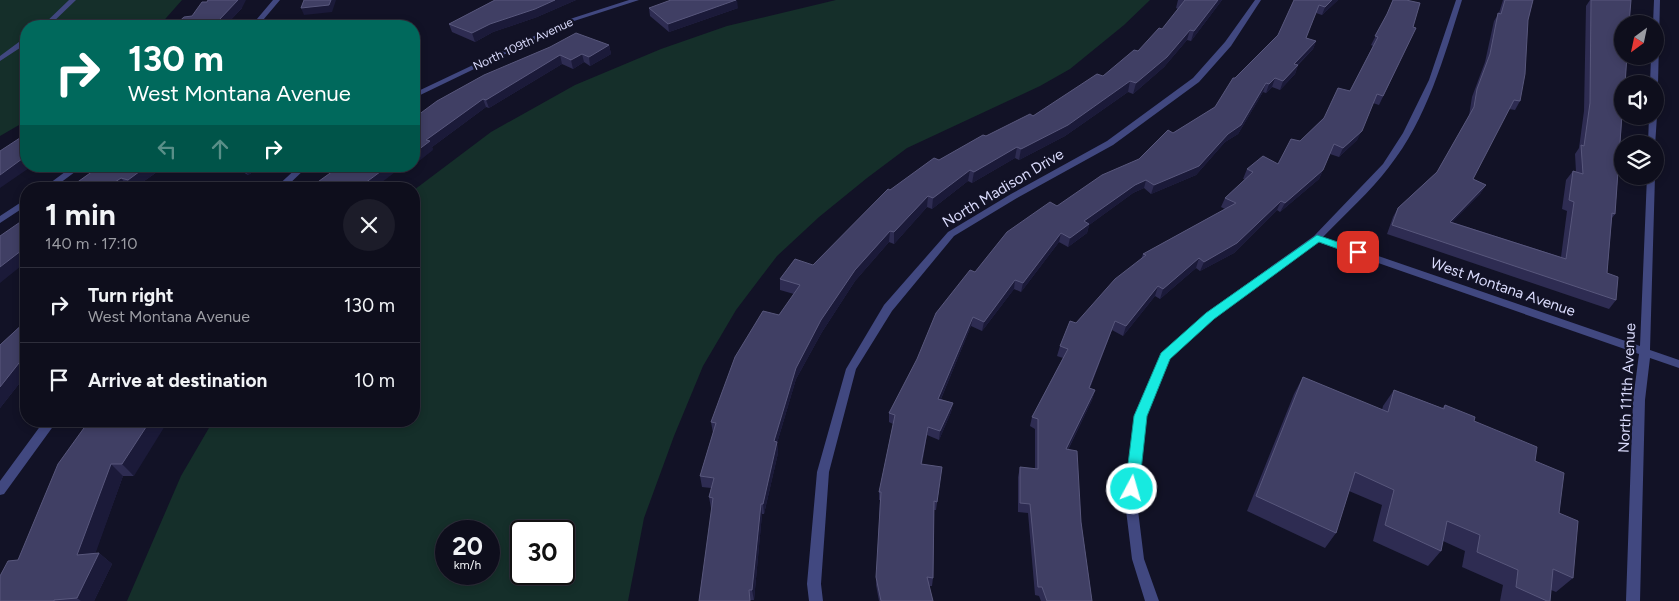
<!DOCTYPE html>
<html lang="en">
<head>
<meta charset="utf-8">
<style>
  :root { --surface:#0e0e1c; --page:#1c1c29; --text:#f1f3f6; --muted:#9b9ca3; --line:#2e2e3b }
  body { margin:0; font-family:Figtree,sans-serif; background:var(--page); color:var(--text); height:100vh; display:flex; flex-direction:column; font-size:19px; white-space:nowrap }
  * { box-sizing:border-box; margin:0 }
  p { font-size:16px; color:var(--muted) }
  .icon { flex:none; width:28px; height:28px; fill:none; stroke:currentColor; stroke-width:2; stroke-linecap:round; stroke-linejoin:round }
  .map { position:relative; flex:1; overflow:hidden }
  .panel { position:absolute; left:20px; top:182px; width:400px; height:245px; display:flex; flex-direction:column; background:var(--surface); border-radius:20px; box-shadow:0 2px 8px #0003,0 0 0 1px var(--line) }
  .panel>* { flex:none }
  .hud { position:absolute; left:20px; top:20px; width:400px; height:152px; border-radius:20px; box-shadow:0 2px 8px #0003,0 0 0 1px var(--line); background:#00695c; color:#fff; overflow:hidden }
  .needle { width:32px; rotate:213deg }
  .fabs { position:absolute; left:1614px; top:15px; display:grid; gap:10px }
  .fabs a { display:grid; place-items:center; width:50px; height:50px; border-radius:50%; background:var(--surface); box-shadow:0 2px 8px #0003,0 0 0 1px var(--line); font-size:25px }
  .speed { position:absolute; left:435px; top:520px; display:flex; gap:10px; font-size:25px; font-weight:700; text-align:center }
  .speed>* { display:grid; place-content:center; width:65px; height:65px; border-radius:50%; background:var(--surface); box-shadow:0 2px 8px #0003,0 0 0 1px var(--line); line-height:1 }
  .speed small { font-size:12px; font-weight:400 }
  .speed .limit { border:2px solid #111; border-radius:8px; background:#fff; color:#111 }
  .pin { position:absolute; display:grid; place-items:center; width:42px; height:42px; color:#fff; margin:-21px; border-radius:10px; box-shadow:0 2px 8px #0006 }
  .me { position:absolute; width:55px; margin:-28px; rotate:6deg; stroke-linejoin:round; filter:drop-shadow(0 0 4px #0008) }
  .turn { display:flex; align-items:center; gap:18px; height:105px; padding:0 25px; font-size:22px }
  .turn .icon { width:65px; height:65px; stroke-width:2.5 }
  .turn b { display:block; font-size:35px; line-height:42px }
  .lanes { display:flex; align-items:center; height:48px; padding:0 25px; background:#0003; justify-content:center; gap:25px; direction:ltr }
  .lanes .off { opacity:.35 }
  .round { display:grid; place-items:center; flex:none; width:52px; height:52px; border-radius:26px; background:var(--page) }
  .headline { display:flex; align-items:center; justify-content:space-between; height:85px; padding:0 25px }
  h1 { font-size:30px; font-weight:700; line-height:38px }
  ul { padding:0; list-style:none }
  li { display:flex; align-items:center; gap:15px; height:75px; padding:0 25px; border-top:1px solid var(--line) }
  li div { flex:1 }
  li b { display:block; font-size:19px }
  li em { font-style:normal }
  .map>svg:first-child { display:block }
  .green { fill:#152f2a; fill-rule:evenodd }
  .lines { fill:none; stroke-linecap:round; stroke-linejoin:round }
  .service { fill:#414880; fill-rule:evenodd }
  .minor { fill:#414880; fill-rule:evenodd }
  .wall { fill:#2e2c52 }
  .shaded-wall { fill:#1b1a39 }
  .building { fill:#403f64; stroke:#58577c }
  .route { fill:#17eae0; stroke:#0f9892 }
  .labels { text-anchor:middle; stroke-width:4.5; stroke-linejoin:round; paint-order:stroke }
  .far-street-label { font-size:12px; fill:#dadbfc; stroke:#121226 }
  .street-label { font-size:15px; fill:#dadbfc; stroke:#121226 }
</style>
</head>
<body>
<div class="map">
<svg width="1679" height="601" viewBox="0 0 1679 601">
  <rect width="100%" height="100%" fill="#121226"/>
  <path class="green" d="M0 0H182L159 26H26V121L0 136Z
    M836 0H1150L1124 25 1070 69 1040 86 907 148 867 178 819 217 777 256 736 310 703 366 674 436 644 518 628 601H127L181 476 213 421H414V190L491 132 575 85 661 49 727 26ZM446 531H489V574H446ZM521 531H564V574H521Z"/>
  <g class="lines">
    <path class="service" d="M69 0H76L49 26H42Z
      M23 39H26V44L0 61V56Z"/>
    <path class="minor" d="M273 0H280L258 26H251Z
      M629 0H639L574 21 414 98V93L570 19Z
      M1255 0H1261L1231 46 1199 82 1113 145 1017 198 954 236 892 311 856 369 829 472 821 584 823 601H809L807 584 817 472 846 369 884 305 948 232 1011 194 1107 141 1193 78 1225 42Z
      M1456 0H1462C1444 57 1427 119 1389 167 1371 191 1344 215 1323 237L1640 346 1647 176H1655L1650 350 1679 360V368L1650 358 1645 400 1640 601H1626L1633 400 1639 354 1318 242 1214 319 1169 358 1146 416 1137 502 1144 559 1159 601H1145L1132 559 1125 502 1134 416 1160 356 1206 313 1314 236 1383 164 1403 133 1429 80Z
      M1654 0H1660L1658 84 1655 86V84H1650L1651 56H1655V24H1653Z
      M1655 114 1657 116 1655 146V144H1648L1649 116H1655Z
      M73 166H83L52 189H42Z
      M299 166H308L284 189H274Z
      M26 199V206L0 223V216Z
      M44 421H57L4 494 0 495V481Z"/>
  </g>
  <path class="wall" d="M495 0H576L537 17 493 32 475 42 452 32 449 24Z
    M1178 0H1222L1191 41 1187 40 1164 67 1133 94 1128 92 1065 136 1019 160 1015 158 972 183 968 181 932 209 927 207 894 244 889 242 855 281 822 332 796 379 777 443 778 453 764 514H762L754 600 699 601 712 508H711L709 497 711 488 702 487 700 476 713 433 711 422 779 315 794 294 780 290V279L813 265 890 190 939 160 986 136 1033 116 1103 76 1138 51 1162 29 1178 9 1176 8Z
    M1294 0H1338L1322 15 1316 13 1306 38 1316 41 1313 49 1298 65 1295 74 1280 90 1272 87 1266 93 1263 92 1238 134 1225 142 1196 175 1151 194 1144 188 1133 193 1089 225 1087 233 1068 247 1059 242 1021 292 1014 289 982 331 971 326 941 399 953 403 951 412 939 440 927 435 922 464 942 467 936 510H934L933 578 932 586H929L933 601H879L876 585 880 500H879V492L893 424 889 422V413L975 272 1057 206 1139 159 1173 133 1215 107 1235 78 1278 35Z
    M1393 0 1413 27 1416 28 1379 105 1373 103 1357 140 1339 157 1330 154 1319 179 1280 212 1277 210 1234 253 1200 271 1196 268 1160 299 1155 296 1123 336 1112 330 1090 388 1095 390 1092 400 1068 450 1081 522 1092 601H1041L1039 596 1035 595 1028 513 1018 512V477L1020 467 1035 469V429L1030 426 1032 417 1063 358 1057 356 1060 346 1076 323 1141 259 1143 254 1225 209 1221 207 1225 198 1245 179H1243L1247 169 1278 164 1350 91 1373 46 1371 45 1385 18Z
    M1503 0H1533L1528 20 1520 101 1515 110 1509 109 1473 179 1486 185 1480 194 1452 222 1561 257 1567 211 1562 209 1566 180 1573 171 1576 172 1575 154 1579 148 1584 111 1586 6 1590 0H1631L1615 214 1612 218 1607 273 1616 300 1609 309 1387 234 1393 217 1398 208 1437 172 1469 116 1472 97 1485 62 1494 21 1499 13Z
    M207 2 242 8 225 26H174L192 16Z
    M649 8H738L669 32 650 16Z
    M609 45 611 54 590 66 584 62 573 69 562 64 489 108 486 107 432 147 433 150 414 118 550 47Z
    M100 166H153L157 172 134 188 128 187 125 189H71L73 188 72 186Z
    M232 166H263L248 175Z
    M26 321V375L0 408V345Z
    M1303 377 1382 410 1383 406 1394 390 1442 408 1445 405 1474 421 1535 461 1559 513 1573 578 1556 592 1551 590 1550 601H1500L1503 585 1462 567 1465 551 1443 541 1441 551 1428 566 1373 541 1382 505 1349 491 1336 533 1325 548 1247 511 1294 394Z
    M89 421 134 476H123L95 553H99L112 564 94 601H0L18 560Z"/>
  <path class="shaded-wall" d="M238 0H246L242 8 225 26H222L219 20Z
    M331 0H336L332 12 304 15 301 8Z
    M555 0H576L537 17 493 32 475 42 472 33 490 24Z
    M737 0 738 8 669 32 668 24Z
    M1218 0H1222L1191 41 1194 31Z
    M1332 0H1338L1322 15 1325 7Z
    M215 20 218 26H208Z
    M1190 30 1187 40 1164 67 1133 94 1136 83Z
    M1316 41 1313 49 1290 72 1294 64Z
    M609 45 611 54 590 66 589 57Z
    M582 54 584 62 573 69 571 60Z
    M560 55 562 64 489 108 486 100Z
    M1298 65 1295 74 1280 90 1283 81Z
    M1275 78 1272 87 1266 93 1269 84Z
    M1130 81 1128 92 1065 136 1019 160 1021 149Z
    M1266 83 1263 92 1238 134 1225 142 1196 175 1151 194 1154 185 1228 134Z
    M483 99 486 107 432 147 433 150 414 165V153L426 140Z
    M1362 131 1357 140 1339 157 1343 148Z
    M1017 147 1015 158 972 183 974 172Z
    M26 156V166H32L0 188V175Z
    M147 166H153L157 172 134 188 128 180Z
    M243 166H263L248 175Z
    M388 166H403L373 189H357Z
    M970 170 968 181 932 209 933 198Z
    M1323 170 1319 179 1280 212 1285 203Z
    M121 178 128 187 125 189H105Z
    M1146 180 1144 188 1133 193 1089 225 1087 233 1068 247 1070 238 1084 221 1135 185Z
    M1486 185 1480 194 1444 231 1450 222Z
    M928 196 927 207 894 244V232Z
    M1281 201 1277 210 1234 253 1200 271 1204 262Z
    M890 231 889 242 855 281 822 332 796 379 777 443 778 453 764 514 763 504 774 441 796 368 821 320 855 270Z
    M1061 233 1059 242 1021 292 1023 283Z
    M26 247V262L0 283V267Z
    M1199 258 1196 268 1160 299 1163 289Z
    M1015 280 1014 289 982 331 984 322Z
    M1158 286 1155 296 1123 336 1126 326Z
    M973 317 971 326 937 408 938 399Z
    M1115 321 1112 330 1086 398 1089 388Z
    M26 360V368L22 364Z
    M19 363 26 370V375L0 408V387Z
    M1095 390 1092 400 1063 459 1066 449Z
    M953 403 951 412 939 440 940 431Z
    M150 421H168L134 476 122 464Z
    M928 427 927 435 920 473 921 464Z
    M111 464 123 476 91 566 77 555Z
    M761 504 762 514 754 600 752 590Z
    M99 553 112 564 94 601H81L77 598Z"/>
  <path class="building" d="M208 0H238L219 20H215L208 26H174L184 17 192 16 202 2H207Z
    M304 0H331L329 5 301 8Z
    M495 0H555L535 9 490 24 472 33 449 24Z
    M671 0H736L668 24 649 8Z
    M1185 0H1218L1194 31 1190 30 1167 57 1136 83 1130 81 1068 125 1021 149 1017 147 974 172 970 170 933 198 928 196 894 232 890 231 855 270 821 320 796 368 774 441 777 442 763 504H761L752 590H749L750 601H699L713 498 709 497 714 478 700 476 716 423 711 422 735 357 763 311 779 315 800 285 780 279 795 259 813 265 888 189 890 190 934 158 939 160 983 135 986 136 1030 114 1033 116 1097 74 1103 76 1134 50 1138 51 1159 28 1162 29Z
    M1294 0H1332L1325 7 1319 5 1306 38 1316 41 1294 64 1298 65 1283 81 1275 78 1269 84 1266 83 1241 125 1228 134 1199 166 1154 185 1146 180 1135 185 1084 221 1089 224 1070 238 1061 233 1023 283 1015 280 984 322 973 317 938 399 953 403 940 431 928 427 921 464 942 467 937 502 934 501 933 578 927 577 933 601H881L876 577 881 492H879L895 415 889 413 917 359 936 313 970 270 975 272 1007 232 1050 202 1057 206 1102 175 1139 159 1168 130 1173 133 1215 107 1233 78H1235L1278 35Z
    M1393 0H1406L1420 3 1413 27 1416 28 1383 96 1377 94 1362 131 1343 148 1334 144 1323 170 1285 203 1281 201 1237 243 1204 262 1199 258 1163 289 1158 286 1126 326 1115 321 1089 388 1095 390 1066 449 1077 451 1081 522 1092 601H1047L1042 587H1038L1030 504 1020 503V467L1038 469V419L1032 417 1068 349 1060 346 1070 321 1076 323 1115 279 1146 255 1143 254 1236 203 1225 198 1253 172 1247 169 1263 156 1278 164 1291 139 1300 141 1324 118 1338 88 1350 91 1378 37 1375 36 1387 14Z
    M1505 0H1533L1528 20 1525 74 1520 101 1514 100 1473 179 1486 185 1450 222 1566 259 1574 202 1569 200 1573 171 1583 174 1581 145 1584 146 1590 103 1591 0H1631L1629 24H1622V56H1627L1625 84H1622V114L1615 214 1612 213 1607 273 1618 277 1616 300 1392 225 1398 208 1437 172 1474 107 1477 89 1490 54 1498 13 1501 14Z
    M576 33 609 45 589 57 582 54 571 60 560 55 486 100 483 99 426 140 430 141 414 153V118L437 101 484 75 550 47Z
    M26 134V156L0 175V151Z
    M100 166H147L128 180 121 178 105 189H71L75 186H72Z
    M340 166H388L357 189H308Z
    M26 218V247L0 267V236Z
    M26 321V360L22 364 19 363 0 387V345Z
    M1303 377 1388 412 1394 390 1444 409 1445 405 1475 417 1474 421 1537 447 1535 461 1564 473 1559 513 1578 521 1573 578 1553 569 1550 601H1547L1516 587 1518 570 1477 552 1480 535 1447 521 1441 551 1385 525 1394 490 1355 472 1336 533 1256 496Z
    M89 421H150L122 464H111L77 555 99 553 77 598 54 600V601H0V576L8 561 18 560 58 464Z"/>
  <path class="route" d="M1317 235 1361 250 1363 252 1358 256 1319 242 1214 319 1170 359 1147 416 1139 489 1137 493 1132 495 1127 493 1125 489 1134 416 1161 353 1206 313Z"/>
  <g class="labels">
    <g class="far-street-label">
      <text transform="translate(523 44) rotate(-25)" y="4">North 109th Avenue</text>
    </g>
    <g class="street-label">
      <text transform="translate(1003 188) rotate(-31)" y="5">North Madison Drive</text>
      <text transform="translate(1503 287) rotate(19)" y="5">West Montana Avenue</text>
      <text transform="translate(1627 388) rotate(-87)" y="5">North 111th Avenue</text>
    </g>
  </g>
</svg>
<div class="fabs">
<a><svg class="needle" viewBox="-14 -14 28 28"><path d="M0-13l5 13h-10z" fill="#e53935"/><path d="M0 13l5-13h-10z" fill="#9b9ca3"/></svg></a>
<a><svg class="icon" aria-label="sound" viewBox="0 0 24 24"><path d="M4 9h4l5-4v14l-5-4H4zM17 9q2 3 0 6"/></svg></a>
<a><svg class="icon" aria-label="layers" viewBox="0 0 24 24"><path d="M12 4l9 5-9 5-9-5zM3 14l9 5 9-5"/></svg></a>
</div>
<div class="speed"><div>20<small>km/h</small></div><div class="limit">30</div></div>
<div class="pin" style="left:1358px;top:252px;background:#d93025"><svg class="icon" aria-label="arrive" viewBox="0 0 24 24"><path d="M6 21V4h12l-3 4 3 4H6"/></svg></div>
<svg class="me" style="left:1132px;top:489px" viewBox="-20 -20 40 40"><circle r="17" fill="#17eae0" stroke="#fff" stroke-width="3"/><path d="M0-11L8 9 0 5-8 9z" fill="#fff"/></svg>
<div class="hud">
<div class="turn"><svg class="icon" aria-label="right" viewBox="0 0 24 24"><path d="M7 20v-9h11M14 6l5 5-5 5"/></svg><div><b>130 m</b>West Montana Avenue</div></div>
<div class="lanes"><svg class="icon off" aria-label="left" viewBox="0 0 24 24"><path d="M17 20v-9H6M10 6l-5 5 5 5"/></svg><svg class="icon off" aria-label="ahead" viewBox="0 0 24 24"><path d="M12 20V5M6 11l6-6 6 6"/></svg><svg class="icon" aria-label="right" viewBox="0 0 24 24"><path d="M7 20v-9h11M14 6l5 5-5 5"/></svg></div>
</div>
<section class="panel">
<div class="headline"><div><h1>1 min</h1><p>140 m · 17:10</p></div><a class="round"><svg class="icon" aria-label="close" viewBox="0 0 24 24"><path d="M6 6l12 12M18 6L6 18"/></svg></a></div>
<ul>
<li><svg class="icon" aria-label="right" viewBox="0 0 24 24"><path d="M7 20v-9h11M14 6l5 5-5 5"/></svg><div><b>Turn right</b><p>West Montana Avenue</p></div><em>130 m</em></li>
<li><svg class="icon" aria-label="arrive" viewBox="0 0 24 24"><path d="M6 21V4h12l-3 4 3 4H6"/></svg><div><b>Arrive at destination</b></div><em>10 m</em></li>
</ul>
</section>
</div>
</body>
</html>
